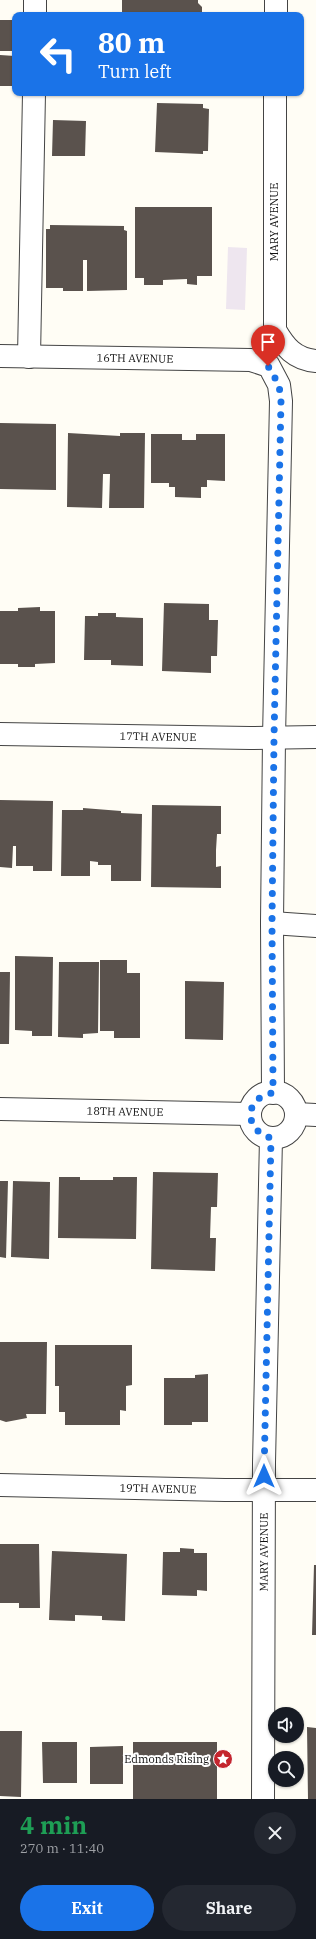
<!DOCTYPE html>
<html lang="en">
<head>
<meta charset="utf-8">
<style>
  :root { --surface:#171b24; --page:#242831; --text:#f1f3f6; --muted:#9ea1a6; --accent:#1a73e8 }
  body { margin:0; font-family:"IBM Plex Serif",serif; background:var(--page); color:var(--text); height:100vh; display:flex; flex-direction:column; font-size:15px; white-space:nowrap }
  * { box-sizing:border-box; margin:0 }
  p { font-size:13px; color:var(--muted) }
  .icon { flex:none; width:22px; height:22px; fill:none; stroke:currentColor; stroke-width:2; stroke-linecap:round; stroke-linejoin:round }
  .map { position:relative; height:1799px; overflow:hidden }
  .side { display:flex; flex-direction:column; background:var(--surface); flex:1 }
  .side>* { flex:none }
  .banner { position:absolute; left:12px; top:12px; width:292px; height:84px; border-radius:8px; box-shadow:0 1px 3px #0004; background:#1a73e8; color:#fff; overflow:hidden }
  .buttons { position:absolute; left:268px; top:1707px; display:grid; gap:8px }
  .buttons a { display:grid; place-items:center; width:36px; height:36px; border-radius:50%; background:var(--surface); box-shadow:0 1px 3px #0004; font-size:20px }
  .pin { position:absolute; display:grid; place-items:center; width:34px; height:34px; color:#fff; margin:-41px -17px; border-radius:50% 50% 50% 0; rotate:-45deg; box-shadow:0 0 4px #0007 }
  .pin .icon { rotate:45deg }
  .me { position:absolute; width:44px; margin:-22px; rotate:0deg; stroke-linejoin:round; filter:drop-shadow(0 0 3px #0008) }
  .turn { display:flex; align-items:center; gap:14px; height:84px; padding:0 20px; font-size:18px }
  .turn .icon { width:52px; height:52px; stroke-width:2.5 }
  .turn b { display:block; font-size:28px; line-height:34px }
  .round { display:grid; place-items:center; flex:none; width:42px; height:42px; border-radius:21px; background:var(--page) }
  .summary { display:flex; align-items:center; justify-content:space-between; height:68px; padding:0 20px }
  h1 { font-size:24px; font-weight:800; line-height:30px; color:#1e9e55 }
  .cta { display:flex; gap:8px; margin-top:auto; padding:8px 20px }
  .cta a { flex:1; height:46px; border-radius:24px; background:var(--accent); color:#fff; font-size:16px; font-weight:800; line-height:46px; text-align:center }
  .cta a+a { background:var(--page); color:var(--text) }
  .map>svg:first-child { display:block }
  .industrial { fill:#eee6ef }
  .building { fill:#5a524d }
  .lines { fill:none; stroke-linecap:round; stroke-linejoin:round }
  .minor-casing { stroke:#444; stroke-width:24 }
  .minor { stroke:#fff; stroke-width:22 }
  .route { stroke:#1a73e8; stroke-width:7; stroke-dasharray:0 12.6 }
  .labels { text-anchor:middle; stroke-width:4; stroke-linejoin:round; paint-order:stroke }
  .street-label { font-size:11px; fill:#111; stroke:#fff }
  .poi-label { font-size:11px; fill:#111; stroke:#fff; text-anchor:end }
</style>
</head>
<body>
<div class="map">
<svg width="316" height="1799" viewBox="0 0 316 1799">
  <rect width="100%" height="100%" fill="#fffdf5"/>
  <path class="industrial" d="M228 247 247 248 245 310 226 309Z"/>
  <path class="building" d="M122 0H198V3L202 7V15H122Z
    M0 20H15V51H0Z
    M0 55 15 56V86H0Z
    M168 93H198L195 95Z
    M157 103 203 104V108L209 109 208 151H203V154L155 152Z
    M53 120 86 121 85 156H52Z
    M135 207H212V276H197V285L187 284V279L163 280V285H144V278H135Z
    M50 225 124 226V230L127 231V290L87 291V260H83V291H63V288H46V229H50Z
    M0 423 56 424V490L0 489Z
    M68 433 120 436V433H145L144 508H109L110 474H103L102 508 67 507Z
    M151 434H182V440H196V434H225V481L207 480V487H201V498L175 497V487H169V483H151Z
    M164 603 209 604V620H218L217 656H211V673L162 671Z
    M40 607V611H55V663L35 664V667H18V664H0V611H18V608Z
    M98 613H116V617L143 618V666L111 665V660H84L85 616H98Z
    M0 800 53 801 52 871H33V866H16V846H13L12 868 0 867Z
    M152 805 221 806V834H217L216 850V867L221 866V888L151 887Z
    M83 808 121 811V813L142 814 141 881H111V865H98V862L90 861V876H61L62 810H83Z
    M15 956 53 957 52 1036H32V1031L15 1030Z
    M100 960H127V973H140V1038H114V1031H100Z
    M59 962H99L98 1033 83 1034V1038L58 1037Z
    M0 972H10L9 1044H0Z
    M185 981 224 982 223 1040 185 1039Z
    M153 1172 218 1173 217 1207H211L210 1238H216L215 1271 151 1269Z
    M59 1177H80V1180H113V1177H137L136 1239 58 1238Z
    M0 1181H8L6 1258 0 1257Z
    M13 1181 50 1182 49 1259 11 1257Z
    M0 1342H47L46 1414H26L27 1418 6 1422 0 1420Z
    M55 1345H132V1385L126 1386V1411L120 1410V1425H65V1412H59V1386H55Z
    M208 1374V1422H192V1425H164V1378H195V1375Z
    M0 1544H39L40 1608H19V1603H0Z
    M180 1548 194 1549V1553H207V1591L197 1590V1596L162 1595 163 1552H180Z
    M52 1551 127 1554 125 1621 102 1620V1616L75 1615V1621L49 1620Z
    M314 1565H316V1635H312Z
    M307 1727 316 1728V1799H308Z
    M0 1731H22L21 1797 0 1796Z
    M42 1742H77V1783H43Z
    M133 1742H217V1799H133Z
    M123 1746V1784H90V1747Z"/>
  <g class="lines">
    <defs>
      <g id="minor">
        <path d="M35 15V0"/>
        <path d="M276 15V0"/>
        <path d="M275 93V330C285 347 294 359 316 361"/>
        <path id="s1" d="M0 356 251 360 269 366 279 385 281 401 274 738 272 923 273 1093"/>
        <path d="M29 357 34 93"/>
        <path id="s2" d="M0 734 250 738 316 737"/>
        <path d="M272 923 316 926"/>
        <circle cx="273" cy="1115" r="23"/>
        <path id="s3" d="M0 1109 250 1114"/>
        <path d="M296 1114 316 1115"/>
        <path id="s4" d="M0 1485 225 1490H316"/>
        <path id="s5" d="M263 1799 264 1463 271 1138"/>
      </g>
    </defs>
    <use href="#minor" class="minor-casing"/>
    <use href="#minor" class="minor"/>
  </g>
  <g class="lines">
    <path class="route" d="M264 1476 271 1138C243 1130 244 1097 273 1093V1086L272 923 274 738 281 401 279 385 268 366"/>
  </g>
  <defs>
    <symbol id="sight-disc" viewBox="-11 -11 22 22"><circle r="9.5" fill="#c4262e" stroke="#fff"/><path d="M0-6L1.8-2.2L6-1.7L2.9 1.2L3.7 5.4L0 3.3L-3.7 5.4L-2.9 1.2L-6-1.7L-1.8-2.2Z" fill="#fff"/></symbol>
  </defs>
  <g fill-rule="evenodd">
    <use href="#sight-disc" x="212" y="1748" width="22" height="22"/>
  </g>
  <g class="labels">
    <g class="street-label">
      <text transform="translate(274 222) rotate(-90)" y="4">MARY AVENUE</text>
      <text dy="4" stroke="none"><textPath href="#s1" startOffset="135">16TH AVENUE</textPath></text>
      <text dy="4" stroke="none"><textPath href="#s2" startOffset="158">17TH AVENUE</textPath></text>
      <text dy="4" stroke="none"><textPath href="#s3" startOffset="125">18TH AVENUE</textPath></text>
      <text dy="4" stroke="none"><textPath href="#s4" startOffset="158">19TH AVENUE</textPath></text>
      <text dy="4" stroke="none"><textPath href="#s5" startOffset="247">MARY AVENUE</textPath></text>
    </g>
    <g class="poi-label">
      <text x="209" y="1763">Edmonds Rising</text>
    </g>
  </g>
</svg>
<div class="buttons">
<a><svg class="icon" aria-label="sound" viewBox="0 0 24 24"><path d="M4 9h4l5-4v14l-5-4H4zM17 9q2 3 0 6"/></svg></a>
<a><svg class="icon" aria-label="search" viewBox="0 0 24 24"><circle cx="10" cy="10" r="6"/><path d="M15 15l6 6"/></svg></a>
</div>
<div class="pin" style="left:268px;top:366px;background:#d93025"><svg class="icon" aria-label="arrive" viewBox="0 0 24 24"><path d="M6 21V4h12l-3 4 3 4H6"/></svg></div>
<svg class="me" style="left:264px;top:1476px" viewBox="-20 -20 40 40"><path d="M0-17L14 15 0 8-14 15z" fill="#1a73e8" stroke="#fff" stroke-width="4"/></svg>
<div class="banner">
<div class="turn"><svg class="icon" aria-label="left" viewBox="0 0 24 24"><path d="M17 20v-9H6M10 6l-5 5 5 5"/></svg><div><b>80 m</b>Turn left</div></div>
</div>
</div>
<section class="side">
<div class="summary"><div><h1>4 min</h1><p>270 m · 11:40</p></div><a class="round"><svg class="icon" aria-label="close" viewBox="0 0 24 24"><path d="M6 6l12 12M18 6L6 18"/></svg></a></div>
<div class="cta"><a>Exit</a><a>Share</a></div>
</section>
</body>
</html>
